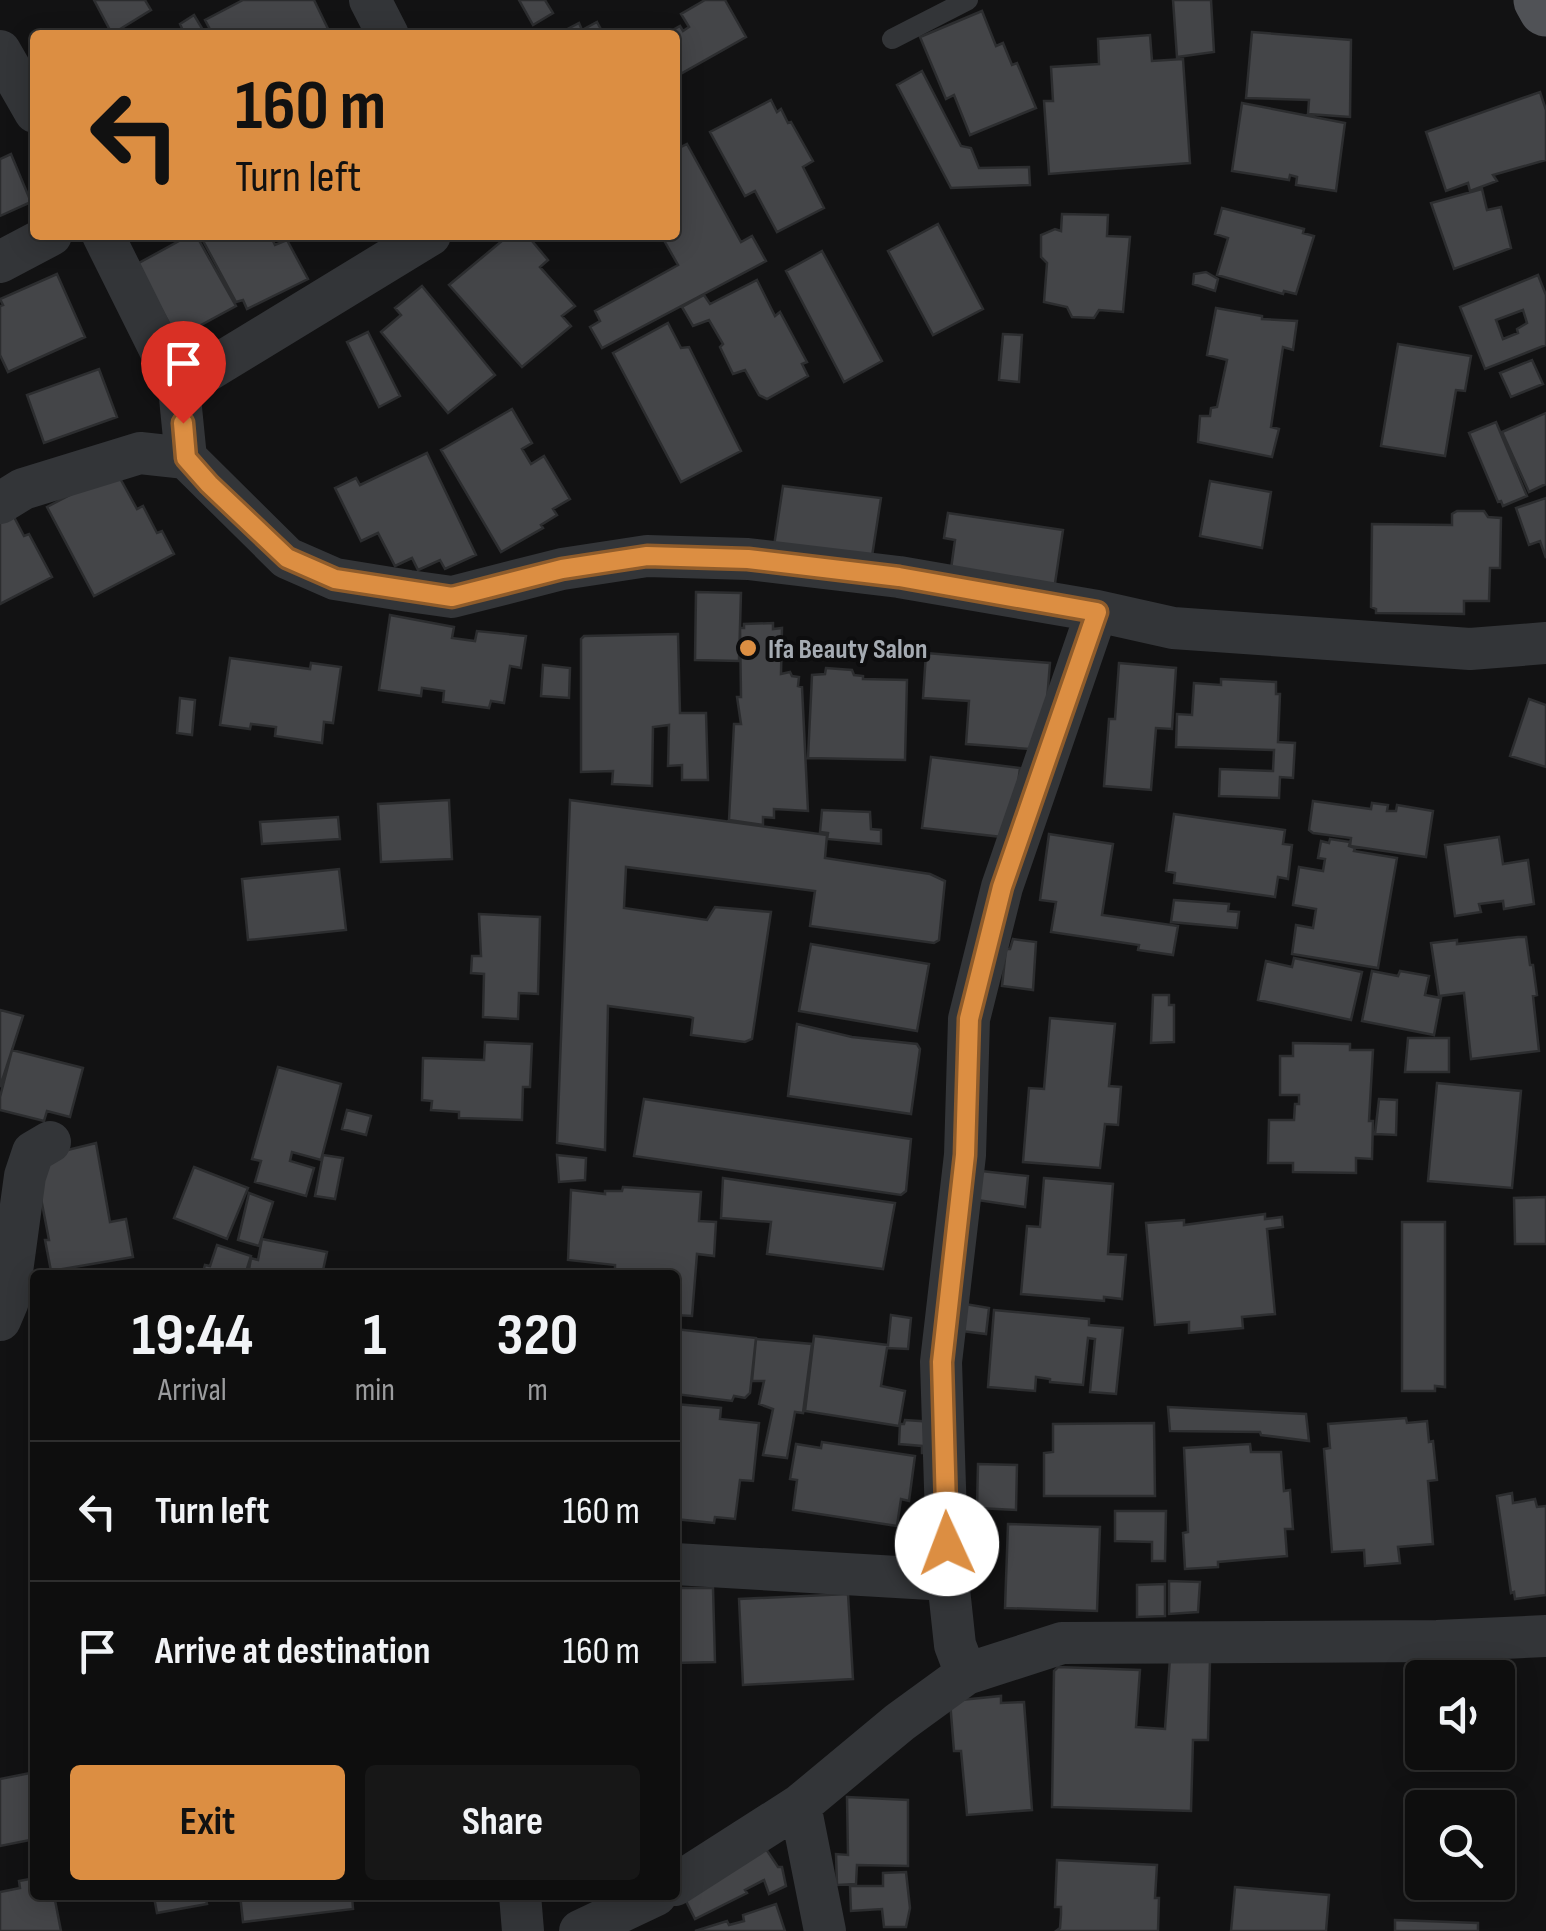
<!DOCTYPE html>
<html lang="en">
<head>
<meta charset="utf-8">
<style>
  :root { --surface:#0e0e0e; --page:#171717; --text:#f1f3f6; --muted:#9b9c9e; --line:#2e2e2e; --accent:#dc8e42 }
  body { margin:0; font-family:"Sofia Sans Condensed",sans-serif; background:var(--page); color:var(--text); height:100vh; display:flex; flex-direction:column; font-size:38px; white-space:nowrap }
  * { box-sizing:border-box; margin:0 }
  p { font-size:32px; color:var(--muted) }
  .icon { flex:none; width:55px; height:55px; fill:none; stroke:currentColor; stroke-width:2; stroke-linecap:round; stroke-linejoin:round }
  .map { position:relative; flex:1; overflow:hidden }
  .panel { position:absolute; left:30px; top:1270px; width:650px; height:630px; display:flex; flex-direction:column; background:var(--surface); border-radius:10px; box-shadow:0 5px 25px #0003,0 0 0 2px var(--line) }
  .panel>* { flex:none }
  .hud { position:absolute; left:30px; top:30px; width:650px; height:210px; border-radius:10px; box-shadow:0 5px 25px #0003,0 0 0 2px var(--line); background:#dc8e42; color:#111; overflow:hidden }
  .fabs { position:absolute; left:1405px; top:1660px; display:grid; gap:20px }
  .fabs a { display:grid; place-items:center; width:110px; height:110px; border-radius:10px; background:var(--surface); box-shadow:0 5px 25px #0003,0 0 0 2px var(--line); font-size:50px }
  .pin { position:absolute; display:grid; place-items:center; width:85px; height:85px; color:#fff; margin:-102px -42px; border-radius:50% 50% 50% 0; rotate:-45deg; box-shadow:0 0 10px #0007 }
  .pin .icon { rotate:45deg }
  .me { position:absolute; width:110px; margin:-55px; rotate:358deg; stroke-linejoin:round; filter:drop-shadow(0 0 8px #0008) }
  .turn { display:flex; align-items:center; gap:35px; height:210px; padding:0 40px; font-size:45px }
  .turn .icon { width:130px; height:130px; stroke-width:2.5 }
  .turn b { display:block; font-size:70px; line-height:85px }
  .eta { display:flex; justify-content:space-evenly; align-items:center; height:170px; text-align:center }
  .eta b { font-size:60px; font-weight:700; line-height:70px }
  .primary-button { display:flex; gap:20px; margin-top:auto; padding:20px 40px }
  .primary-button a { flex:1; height:115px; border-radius:10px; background:var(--accent); color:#111; font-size:40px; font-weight:700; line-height:115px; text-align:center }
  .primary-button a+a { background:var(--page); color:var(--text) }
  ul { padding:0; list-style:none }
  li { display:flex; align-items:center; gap:30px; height:140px; padding:0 40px; border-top:2px solid var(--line) }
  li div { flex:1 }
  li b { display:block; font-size:38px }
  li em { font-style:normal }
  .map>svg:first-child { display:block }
  .building { fill:#444548; stroke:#2c2d2f; stroke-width:2.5; fill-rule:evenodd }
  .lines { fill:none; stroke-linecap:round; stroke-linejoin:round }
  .lane { stroke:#333538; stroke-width:20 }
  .street { stroke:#333538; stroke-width:42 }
  .primary { stroke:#505256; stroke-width:55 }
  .route-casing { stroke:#8f5c2b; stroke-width:25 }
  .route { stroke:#dc8e42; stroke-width:18 }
  .poi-dot { fill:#dc8e42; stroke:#0d0d0e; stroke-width:4 }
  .labels { text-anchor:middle; stroke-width:8; stroke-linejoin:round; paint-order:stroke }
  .poi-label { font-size:28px; font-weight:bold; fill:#a5abb2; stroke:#0d0d0e; text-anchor:start }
</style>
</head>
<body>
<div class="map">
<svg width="1546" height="1931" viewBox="0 0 1546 1931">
  <rect width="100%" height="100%" fill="#121213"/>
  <path class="building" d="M94 0H145L151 10 112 34Z
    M243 0H314L331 35H213L205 20Z
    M519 0H545L553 13 533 25Z
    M705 0H725L746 37 675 77V35H664L680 26 683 31 689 27 681 14Z
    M1173 0H1211L1214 52 1177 57Z
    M982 11 996 46 1003 43 1012 65 1017 63 1036 108 970 135 954 95 946 99 920 37Z
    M194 15 206 35H185L180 24Z
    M597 22 604 35 560 33 579 23 582 30Z
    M1252 32 1351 40 1350 117 1308 114 1309 100 1246 98Z
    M1150 35 1152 61 1183 59 1190 163 1049 174 1044 101H1053L1051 67 1099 64 1098 39Z
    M922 71 961 146 971 148 979 168 1029 167 1030 185 951 188 897 85Z
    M1540 92 1546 110V160L1493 175 1497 181 1470 191 1468 183 1446 191 1426 132Z
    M771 100 777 112 781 109 788 123 791 122 813 161 803 167 824 208 777 232 755 191 745 196 710 132Z
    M1242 103 1345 123 1336 191 1296 185 1297 177 1290 175 1289 180 1232 171Z
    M687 144 741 242 752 236 766 261 602 348 590 327 600 321 595 311 678 265 661 235H675V150Z
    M11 154 31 202 0 216V159Z
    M1482 189 1487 210 1501 207 1511 248 1454 269 1431 203Z
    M1222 208 1304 229 1303 233 1314 236 1296 294 1284 291 1283 294 1217 275 1228 238 1215 234Z
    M1062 214 1108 215 1107 236 1130 237 1123 312 1099 310 1094 318 1072 317 1067 307 1044 302 1047 263 1041 257V235L1055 229 1061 231Z
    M938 224 983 309 933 335 888 251Z
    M190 235H196L236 306 177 338 137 264Z
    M205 235H270L275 245 287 240 308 279 247 309 243 300 236 302 201 237Z
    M509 235H527L548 260 540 267 575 306 562 316 571 326 522 367 449 285Z
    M822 251 882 361 844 382 786 271Z
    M1206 272 1218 279 1215 291 1193 284 1194 274Z
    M57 274 85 337 8 372 0 355V306L3 305 0 299Z
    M1538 275 1546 295V345L1485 369 1460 307ZM1523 310 1527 323 1517 329 1518 333 1503 339 1496 320Z
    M757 280 775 316 780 312 807 362 802 364 808 376 767 399 759 395 745 370 733 374 720 347 723 344 709 320 693 326 682 307 704 295 710 304Z
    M422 286 495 375 448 413 381 332 401 315 395 308Z
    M1216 308 1262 316V319L1297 321 1293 350 1283 347 1271 427 1279 429 1272 457 1198 442 1200 416H1210L1211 408 1217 407 1227 360 1207 355Z
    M668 323 681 348 689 347 741 451 681 482 613 353Z
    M368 332 400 396 379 407 347 342Z
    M1003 334 1022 335 1019 382 999 380Z
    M1398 344 1471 356 1465 391 1456 390 1445 456 1381 446Z
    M1532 360 1543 384 1511 397 1500 373Z
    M99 369 117 417 44 443 27 395Z
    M512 409 532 443 522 449 531 464 544 456 570 499 553 509 557 515 541 525 543 528 501 552 441 450Z
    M1546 413V484L1529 492 1502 432Z
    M1496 422 1527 496 1503 506 1501 501 1498 502 1469 433Z
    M427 453 476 555 445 569 440 560 418 570 412 558 395 566 378 533 361 541 335 488 356 478 360 485Z
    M116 471 137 509 143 506 157 533 162 531 174 554 94 596 47 507Z
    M1210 481 1271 492 1262 548 1200 536Z
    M783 486 881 498 871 563 774 546Z
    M1546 498V558L1540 541 1529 545 1516 508Z
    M1457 511H1484L1488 517 1501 518 1500 568H1490L1489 601H1464V614L1376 613V609L1371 607 1372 524 1452 525V514Z
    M948 513 1063 530 1054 590 950 576 955 540 944 538Z
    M13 515 24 536 29 534 52 577 0 604V521Z
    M696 592 741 593 739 661 695 660Z
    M390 615 454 627 452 638 475 641 477 631 526 636 521 668 510 666 504 703 491 701 489 708 443 702 444 691 422 688 421 696 379 690Z
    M773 623V629L782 628 781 674 790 672 792 676 799 677 798 686 802 687 808 811 774 809V818L763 817V825L729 820 734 724H741L737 697H741L740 628H744V624Z
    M678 634 680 713H706L708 780H682V765L668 766 669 725 653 727 652 786 612 784 613 771 581 772V639L584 636Z
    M926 653 1050 663 1043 750 966 744 969 701 923 698Z
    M230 658 310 669 311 663 341 667 333 723 324 722 322 743 275 736 276 727 251 724 250 729 220 725Z
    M1119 663 1176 668 1172 729 1156 728 1151 790 1104 786 1109 719H1115Z
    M543 665 570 668 569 698 541 696Z
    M826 668 852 670 854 675 863 676V679L907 680 905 760 808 758 812 675 825 674Z
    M1221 679 1276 682V694H1280L1278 742 1295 743 1293 778 1280 777 1279 798 1219 796 1220 769 1273 771 1274 750 1176 747 1177 714 1192 715 1194 683 1221 685Z
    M180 698 195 700 192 735 177 733Z
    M1529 699 1546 705V767L1510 756Z
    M931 757 1020 768 1011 838 922 828Z
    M449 800 452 859 381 862 378 804Z
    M570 800 827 835 825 858 930 874 945 881 939 940 934 943 810 926 815 891 626 867 624 908 707 920 715 907 771 912 752 1039 745 1042 691 1035 693 1018 690 1017 608 1006 605 1150 557 1143Z
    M1313 801 1371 809 1372 803 1388 805 1387 811H1396L1397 805 1433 811 1426 857 1350 846 1351 838 1313 833 1309 830Z
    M822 810 870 812 871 829 881 830V844L827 839 828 833 820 832Z
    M1174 814 1285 830 1283 844 1292 845 1288 879 1278 877 1275 897 1174 883 1175 873 1166 871Z
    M338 817 340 839 262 844 260 822Z
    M1049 834 1113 844 1102 915 1178 926 1173 955 1138 950 1139 945 1051 932 1056 902 1040 900Z
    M1499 837 1503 864 1528 860 1534 904 1504 909 1503 901 1479 904 1481 912 1455 916 1445 845Z
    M1330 839 1350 842 1349 846 1355 848 1354 851 1397 858 1378 968 1292 954 1296 925 1313 928 1316 909 1293 905 1299 867 1323 871 1325 859 1318 858 1321 841 1329 843Z
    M339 869 346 930 248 940 242 879Z
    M1174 900 1229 904 1228 911 1239 912 1237 928 1171 922Z
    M479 914 540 917 538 994 519 993 518 1019 483 1017 484 974 471 973 472 956H481Z
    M1518 937H1526L1530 965H1533L1537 995 1533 996 1539 1051 1471 1059 1464 993 1439 996 1431 943 1457 940V944Z
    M1013 939 1036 942 1033 990 1002 986 1006 949H1010Z
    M811 944 929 964 917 1031 799 1011Z
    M1294 958 1362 972 1351 1020 1258 1000 1266 961 1292 967Z
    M1372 971 1398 976 1400 971 1429 976 1425 995 1441 998 1434 1035 1362 1021Z
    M1153 995H1169V1005H1174V1042L1151 1043Z
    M0 1010 23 1016 0 1087Z
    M1050 1018 1115 1024 1109 1086 1121 1087 1118 1125 1105 1124 1100 1168 1023 1162 1029 1088 1044 1089Z
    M797 1024 852 1037 917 1044 920 1049 911 1114 788 1096Z
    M1408 1038H1449V1072H1405Z
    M485 1042 532 1044 530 1087H523L522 1120 459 1118V1112L431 1110 432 1101 422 1100 423 1058 484 1060Z
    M1293 1043 1350 1044V1050H1373L1369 1121H1373L1372 1159 1356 1158V1173L1293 1172V1163H1268L1269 1120H1294L1295 1104H1299V1095H1280V1056H1293Z
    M12 1050 83 1068 70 1117 47 1111 44 1121 0 1110V1097Z
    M278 1067 341 1084 321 1160 292 1152 290 1161 314 1168 306 1196 255 1182 261 1161 252 1159Z
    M1437 1083 1521 1091 1512 1188 1428 1181Z
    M644 1099 911 1139 906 1191 901 1195 634 1156Z
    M1379 1099 1397 1100 1396 1135 1375 1134Z
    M347 1110 371 1116 366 1135 342 1129Z
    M96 1143 110 1222 126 1219 133 1257 51 1271 45 1240H49L34 1162 39 1157Z
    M323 1155 343 1158 335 1199 315 1196Z
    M557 1155 586 1158 585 1180 559 1182Z
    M194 1167 248 1188 227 1239 174 1218Z
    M981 1171 1028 1176 1025 1207 977 1200Z
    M723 1178 895 1203 883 1269 767 1254 771 1222 721 1218Z
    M1044 1178 1113 1184 1108 1254 1126 1255 1122 1299 1104 1297V1301L1021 1294 1027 1226 1040 1227Z
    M623 1187 701 1192 699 1221 716 1222 714 1256 697 1254 692 1316 675 1315V1275H615V1265L568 1260 571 1190 605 1194V1191H622Z
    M249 1193 273 1202 259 1246 238 1240Z
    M1546 1197V1244H1515L1514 1198Z
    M1265 1214V1219L1282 1217 1283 1227 1267 1229 1275 1314 1242 1317 1243 1328 1189 1333V1322L1155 1325 1146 1223 1184 1220V1225Z
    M1402 1222H1445V1387L1435 1386V1391H1402Z
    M262 1239 327 1252 322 1275H248L251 1258 258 1260Z
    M217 1245 251 1256 245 1275H202L205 1265 210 1266Z
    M965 1304 989 1308 986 1334 961 1331Z
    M994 1310 1089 1319V1325L1123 1328 1116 1394 1090 1392 1095 1339 1088 1338 1083 1385 1050 1382V1379L1036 1377 1035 1391 988 1387Z
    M891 1315 911 1318 908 1349 887 1348 881 1386 905 1391 899 1426 805 1411 814 1336 888 1345Z
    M675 1329 756 1338 750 1393 745 1398 734 1396 732 1401 675 1394Z
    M756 1339 812 1344 803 1413 795 1412 787 1458 763 1455 773 1409 759 1404 764 1381H752Z
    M675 1404 721 1408 720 1419 759 1423 753 1481 740 1480 735 1519 715 1517 714 1523 675 1519Z
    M1168 1407 1306 1414 1309 1441 1261 1435 1260 1432 1170 1431Z
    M1406 1418 1407 1423 1427 1421 1429 1442 1433 1441 1437 1480 1428 1481 1433 1544 1398 1547 1400 1563 1365 1566 1364 1550 1332 1552 1324 1449 1330 1448 1328 1424Z
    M905 1420 934 1422 932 1453H922V1446L899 1444 900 1424H904Z
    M1154 1423 1155 1496H1044V1453L1053 1452V1424Z
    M822 1442 915 1456 909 1501 901 1499 897 1526 793 1510 797 1480 790 1479 796 1444 821 1448Z
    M1250 1444 1251 1452H1281L1284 1491 1290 1490 1293 1529H1285L1287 1556 1218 1562V1567L1185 1569 1183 1533 1188 1532 1184 1448Z
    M978 1464 1017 1465 1016 1510 977 1508Z
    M1512 1493 1513 1503 1535 1499 1537 1507 1546 1506V1595L1515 1599 1514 1592 1511 1593 1497 1496Z
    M1115 1511H1166L1165 1561H1152V1542L1115 1541Z
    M1008 1524 1100 1527 1097 1611 1005 1608Z
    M1169 1581 1200 1582 1198 1612 1169 1614Z
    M1165 1584V1616L1137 1617V1585Z
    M675 1588H713L715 1662 675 1663Z
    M848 1594 853 1679 743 1685 739 1599Z
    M1170 1658 1210 1661 1208 1740H1193L1191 1811 1052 1807 1054 1671 1058 1667 1140 1670 1136 1727 1165 1729Z
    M1001 1696V1703L1024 1702 1032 1810 967 1815 961 1751H954L950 1701Z
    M35 1772V1839L0 1846V1779Z
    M847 1797 908 1800V1866L857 1865 856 1884 837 1885 836 1854 848 1855Z
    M762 1843 778 1867H782L786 1886 769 1894 764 1880 745 1890 747 1893 695 1919 683 1895Z
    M1057 1860 1157 1865 1155 1898H1159L1158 1931H1056L1060 1928 1061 1914V1907H1055Z
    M906 1872 910 1908 906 1927H884L882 1909 851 1911 850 1886H883V1873Z
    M35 1878V1895H54L61 1931H0V1892L20 1888 19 1881Z
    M1235 1887 1329 1895 1326 1931H1231Z
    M137 1895H205L207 1904 157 1913 154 1897 138 1900Z
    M240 1895H352L353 1909 243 1922Z
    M776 1904 785 1931H695L727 1921 729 1925 744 1921 743 1915Z
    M1395 1920 1478 1923V1931H1395Z"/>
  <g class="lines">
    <path class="lane" d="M892 39 968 0"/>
    <path class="street" d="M370 0 388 35
      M0 51 35 112
      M103 235 179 388 186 458
      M0 262 51 235
      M179 388 430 235
      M0 503 23 489 140 453 186 458 287 558 335 579 409 591 452 597 562 569 647 556 748 559 899 577 1097 611 1173 628 1470 649 1546 643
      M0 1320 8 1301 25 1176 33 1152 50 1142
      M675 1564 948 1580
      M966 1674 955 1645 948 1580 941 1362 965 1155 969 1019 1002 887 1097 611
      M800 1805 825 1931
      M675 1885 800 1805 900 1722 966 1674 1062 1643 1437 1641 1546 1636
      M520 1895 523 1931
      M580 1931 656 1895"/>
    <path class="primary" d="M1541 0 1546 9"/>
  </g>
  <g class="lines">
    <defs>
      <path id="route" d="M183 423 186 458 209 484 287 558 335 579 452 597 562 569 647 556 748 559 899 577 1097 612 1002 887 969 1019 965 1155 942 1362 947 1544"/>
    </defs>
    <use href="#route" class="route-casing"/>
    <use href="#route" class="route"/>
  </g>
  <circle class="poi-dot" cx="748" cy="648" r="10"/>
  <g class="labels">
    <g class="poi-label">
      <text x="768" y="658">Ifa Beauty Salon</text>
    </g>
  </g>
</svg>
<div class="fabs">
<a><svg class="icon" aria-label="sound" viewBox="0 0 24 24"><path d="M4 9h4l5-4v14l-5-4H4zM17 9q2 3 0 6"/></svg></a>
<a><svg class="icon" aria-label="search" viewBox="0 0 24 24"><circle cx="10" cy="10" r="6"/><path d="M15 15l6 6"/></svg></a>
</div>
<div class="pin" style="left:183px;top:423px;background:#d93025"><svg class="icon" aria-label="arrive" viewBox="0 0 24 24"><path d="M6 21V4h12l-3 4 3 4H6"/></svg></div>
<svg class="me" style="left:947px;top:1544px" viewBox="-20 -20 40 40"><circle r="19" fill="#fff"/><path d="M0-13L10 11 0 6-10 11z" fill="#dc8e42"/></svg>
<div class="hud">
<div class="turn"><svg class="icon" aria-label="left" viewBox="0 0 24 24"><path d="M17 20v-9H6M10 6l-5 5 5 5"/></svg><div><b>160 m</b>Turn left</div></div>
</div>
<section class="panel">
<div class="eta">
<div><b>19:44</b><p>Arrival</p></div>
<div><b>1</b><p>min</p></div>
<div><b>320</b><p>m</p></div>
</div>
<ul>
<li><svg class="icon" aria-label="left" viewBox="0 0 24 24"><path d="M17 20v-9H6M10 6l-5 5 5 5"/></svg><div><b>Turn left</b></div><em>160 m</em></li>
<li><svg class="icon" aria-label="arrive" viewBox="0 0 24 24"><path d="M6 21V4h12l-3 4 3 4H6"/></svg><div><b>Arrive at destination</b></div><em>160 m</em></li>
</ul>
<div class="primary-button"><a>Exit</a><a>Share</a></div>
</section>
</div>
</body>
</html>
